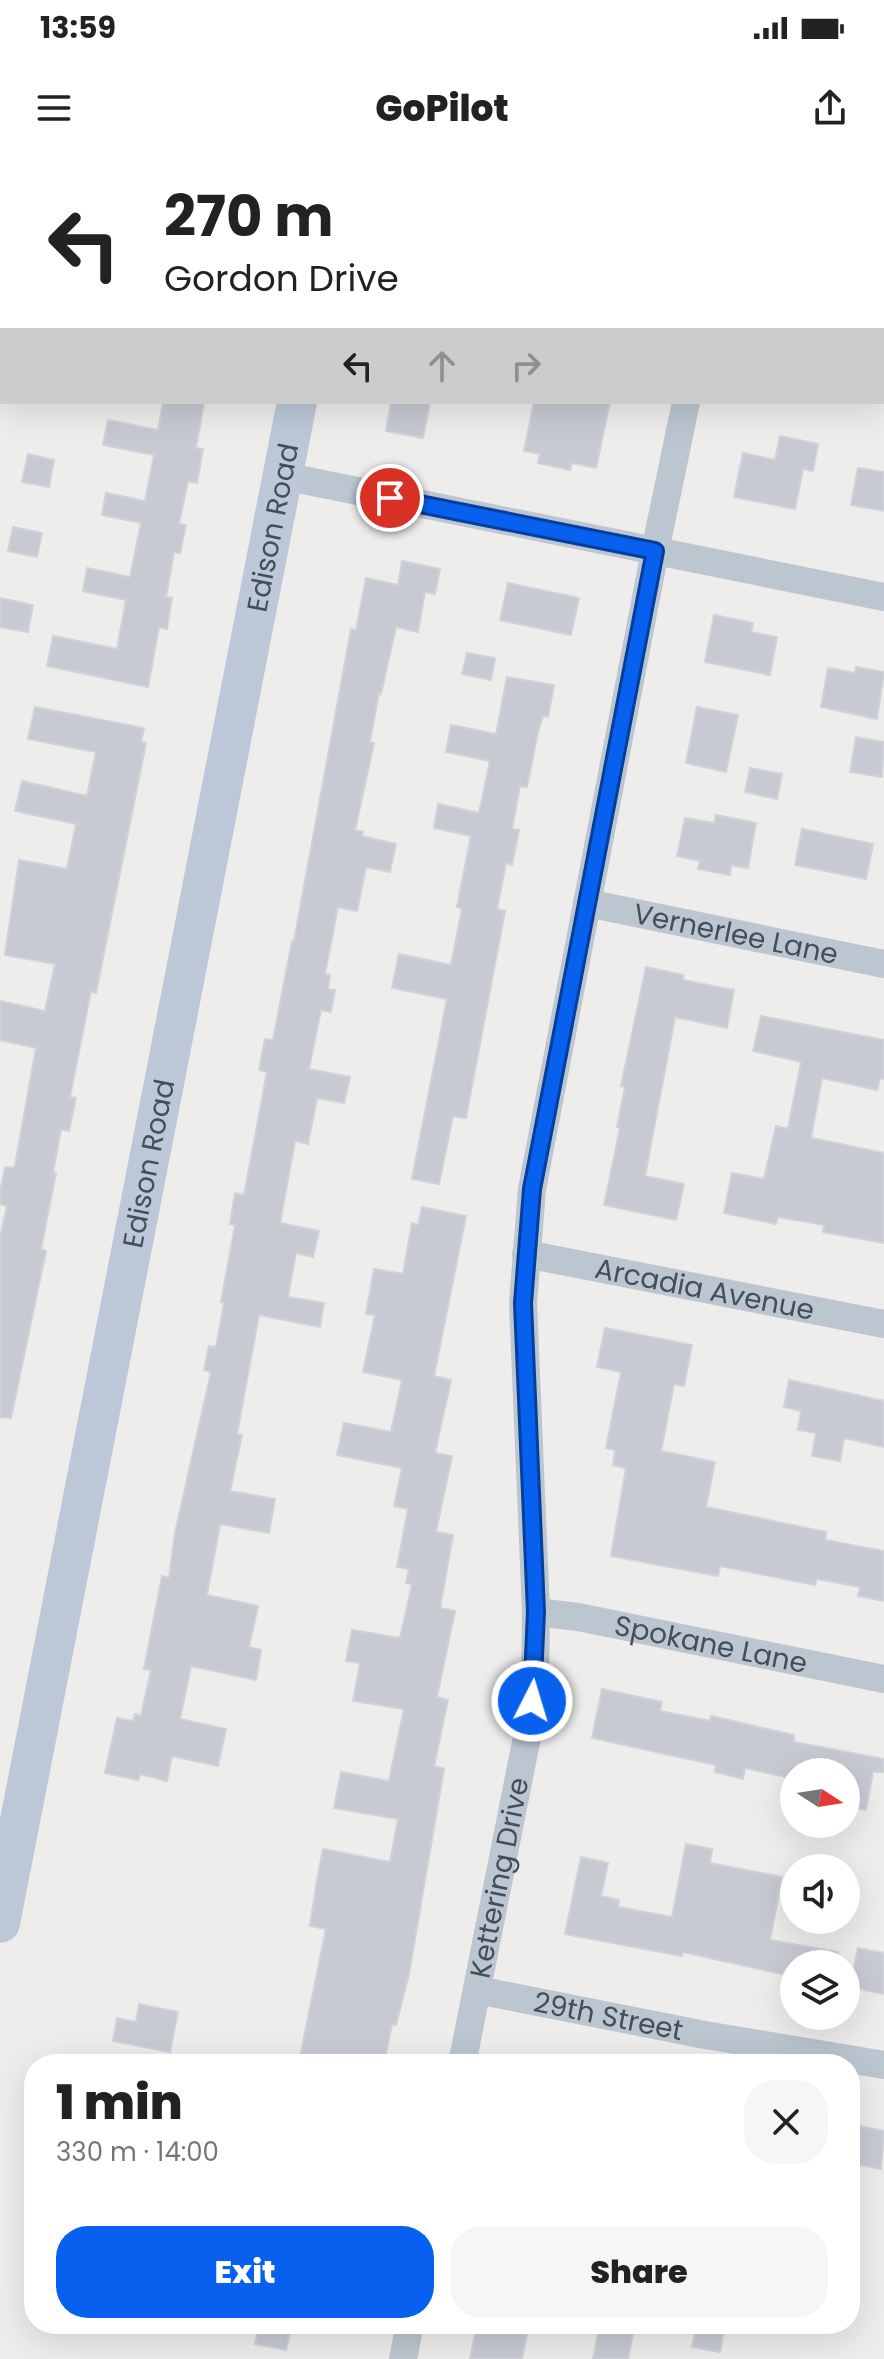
<!DOCTYPE html>
<html lang="en">
<head>
<meta charset="utf-8">
<style>
  :root { --surface:#fff; --page:#f6f6f6; --text:#222; --muted:#767676; --accent:#0761ee }
  body { margin:0; font-family:Poppins,sans-serif; background:var(--page); color:var(--text); height:100vh; display:flex; flex-direction:column; font-size:30px; white-space:nowrap }
  * { box-sizing:border-box; margin:0 }
  p { font-size:26px; color:var(--muted) }
  .icon { flex:none; width:44px; height:44px; fill:none; stroke:currentColor; stroke-width:2; stroke-linecap:round; stroke-linejoin:round }
  .map { position:relative; flex:1; overflow:hidden }
  .sheet { position:absolute; left:24px; top:1894px; width:836px; height:280px; display:flex; flex-direction:column; background:var(--surface); border-radius:32px; box-shadow:0 8px 32px #0002 }
  .sheet>* { flex:none }
  .hud { position:absolute; left:0px; top:0px; width:884px; height:244px; box-shadow:0 8px 32px #0002; background:#fff; color:var(--text); overflow:hidden }
  .needle { width:52px; rotate:102deg }
  .tools { position:absolute; left:780px; top:1598px; display:grid; gap:16px }
  .tools a { display:grid; place-items:center; width:80px; height:80px; border-radius:50%; background:var(--surface); box-shadow:0 8px 32px #0002; font-size:40px }
  .pin { position:absolute; display:grid; place-items:center; width:68px; height:68px; color:#fff; margin:-34px; border:4px solid #fff; border-radius:50%; box-shadow:0 2px 8px #0007 }
  .me { position:absolute; width:88px; margin:-44px; rotate:5deg; stroke-linejoin:round; filter:drop-shadow(0 0 6px #0008) }
  .turn { display:flex; align-items:center; gap:28px; height:168px; padding:0 32px; font-size:36px }
  .turn .icon { width:104px; height:104px; stroke-width:2.5 }
  .turn b { display:block; font-size:56px; line-height:68px }
  .lanes { display:flex; align-items:center; height:76px; padding:0 32px; background:#0003; justify-content:center; gap:40px; direction:ltr }
  .lanes .off { opacity:.35 }
  .round { display:grid; place-items:center; flex:none; width:84px; height:84px; border-radius:32px; background:var(--page) }
  .head { display:flex; align-items:center; justify-content:space-between; height:136px; padding:0 32px }
  h1 { font-size:48px; font-weight:800; line-height:60px }
  .action { display:flex; gap:16px; margin-top:auto; padding:16px 32px }
  .action a { flex:1; height:92px; border-radius:32px; background:var(--accent); color:#fff; font-size:32px; font-weight:800; line-height:92px; text-align:center }
  .action a+a { background:var(--page); color:var(--text) }
  .status { display:flex; justify-content:space-between; align-items:center; height:56px; padding:0 40px; background:var(--surface); direction:ltr }
  .status svg { height:22px; fill:currentColor }
  header { display:flex; justify-content:space-between; align-items:center; height:104px; padding:0 32px; background:var(--surface); font-size:36px; font-weight:800 }
  .map>svg:first-child { display:block }
  .building { fill:#c7cad3; stroke:#cfd2d9; stroke-width:2 }
  .lines { fill:none; stroke-linecap:round; stroke-linejoin:round }
  .street { stroke:#bbc6d0; stroke-width:28 }
  .secondary { stroke:#bcc8d8; stroke-width:40 }
  .route-casing { stroke:#053f9b; stroke-width:20 }
  .route { stroke:#0761ee; stroke-width:14 }
  .labels { text-anchor:middle; stroke-width:6; stroke-linejoin:round; paint-order:stroke }
  .street-label { font-size:28px; fill:#434e5b; stroke:#fff }
</style>
</head>
<body>
<div class="status"><b>13:59</b><svg viewBox="0 0 49 12"><path d="M0 12V9h3v3zM5 12V6h3v6zM10 12V3h3v9zM15 12V0h3v12zM26 1h20v11H26zM47 4h2v5h-2z"/></svg></div>
<header><svg class="icon" aria-label="menu" viewBox="0 0 24 24"><path d="M4 6h16M4 12h16M4 18h16"/></svg>GoPilot<svg class="icon" aria-label="share" viewBox="0 0 24 24"><path d="M12 15V3M7 8l5-5 5 5M5 13v7h14v-7"/></svg></header>
<div class="map">
<svg width="884" height="2199" viewBox="0 0 884 2199">
  <rect width="100%" height="100%" fill="#efecec"/>
  <path class="building" d="M163 242H204L196 288 203 289 197 323 188 321 179 364 186 365 180 393 174 392 166 437 172 438 167 469 159 467 148 527 47 506 53 476 117 489 126 440 83 431 87 408 130 417 141 363 102 355 106 333 145 341 154 295 103 285 108 260 158 270Z
    M391 242H430L423 278 386 271Z
    M534 242H610L596 308 572 303 570 310 538 303 540 294 524 291Z
    M780 276 818 284 813 311 803 309 795 349 734 337 743 293 775 300Z
    M28 294 54 300 49 327 22 322Z
    M858 308 884 312V351L851 345Z
    M13 367 42 373 37 397 8 391Z
    M402 401 440 409 435 434 425 432 418 472 396 467 381 534 379 533 370 582 374 583 355 670 363 672 362 676 396 684 390 712 366 707 357 751 338 747 325 814 330 815 328 829 335 830 331 852 321 850 309 909 350 917 344 943 317 938 308 984 295 981 280 1063 319 1071 313 1097 296 1093 288 1137 324 1143 320 1167 259 1155 237 1274 242 1275 230 1331 275 1339 269 1373 220 1364 207 1435 258 1446 249 1487 261 1490 256 1520 191 1506 180 1559 226 1569 218 1606 172 1596 167 1621 140 1614 138 1620 105 1613 117 1558 133 1561 135 1554 141 1556 151 1510 144 1509 162 1416 169 1418 175 1373 211 1212 204 1210 209 1186 216 1187 224 1143 221 1142 235 1065 230 1064 235 1033 244 1035 267 912 259 910 265 879 273 880 292 781H294L351 469 356 470 366 418 398 425Z
    M508 423 579 438 571 475 500 460Z
    M0 438 33 445 28 472 0 467Z
    M714 455 753 463 751 472 777 477 770 515 705 502Z
    M467 493 495 498 491 520 462 514Z
    M856 507 884 512 877 559 821 547 828 508 855 513Z
    M507 517 554 525 548 557 543 556 538 572 527 627 520 626 512 669 519 670 512 705 506 703 497 749 505 751 466 958 453 956 439 1024 412 1019 447 839 392 828 399 794 451 805 462 749 457 747 471 676 434 668 438 644 479 653 490 601 446 592 451 565 496 574Z
    M35 547 144 568 141 582 146 583 96 833 91 831 70 937 76 938 69 971 61 969 53 1013H56L41 1089 46 1091 11 1258 0 1257V1078L7 1046 0 1044V1032L5 1007 13 1008 15 1005 36 888 0 880V841L45 851 55 804 5 795 19 700 67 709 76 664 15 651 22 621 87 636 96 592 28 579Z
    M697 547 738 555 726 612 686 603Z
    M856 577 884 582 882 617 850 612Z
    M750 608 782 614 777 639 745 632Z
    M716 655 756 663 748 708 731 705 730 715 698 709 700 701 677 696 685 658 714 663Z
    M802 669 873 684 866 719 795 705Z
    M646 807 683 815V820L734 830 727 868 675 857 645 1016 684 1024 676 1060 604 1045 620 968 617 967 625 927 621 926Z
    M761 856 884 880V919L880 918 877 930 822 918 811 978 884 993V1083L823 1072 824 1065 778 1057 776 1064 724 1053 732 1013 764 1019 776 966 788 969 801 902 753 891Z
    M422 1047 466 1056 434 1216 451 1220 435 1293 452 1296 436 1372 453 1375 440 1448 455 1451 437 1537 448 1540 434 1606 444 1609 409 1814 396 1865 392 1864 384 1904H334L300 1897 326 1769 310 1766 316 1726 323 1689 390 1702 398 1659 334 1648 341 1612 389 1621 404 1549 353 1541 360 1503 346 1501 352 1470 400 1478 412 1424 406 1423 409 1409 397 1407 408 1349 394 1346 402 1308 337 1295 344 1263 391 1272 402 1220 363 1212 375 1155 366 1154 374 1109 403 1114 412 1063 418 1065Z
    M605 1168 692 1185 684 1226 674 1224 661 1291 715 1302 706 1347 826 1372 825 1380 884 1391V1441L858 1436 860 1427 817 1419 815 1425 720 1406 718 1416 611 1396 626 1308 613 1305 615 1290 606 1288 621 1212 597 1207Z
    M789 1220 884 1241V1287L844 1278 840 1301 812 1296 816 1273 798 1270 801 1251 784 1247Z
    M602 1529 662 1542 660 1551 710 1561 711 1556 794 1575V1582L884 1599V1612H873L866 1650 846 1646V1612H794V1619L745 1608 743 1619 715 1612 716 1605 592 1578Z
    M686 1684 712 1689 710 1703 782 1717 770 1780 838 1792 837 1804H794V1817L683 1792 682 1796 565 1774 581 1697 608 1703 601 1736 619 1740 618 1747 672 1757Z
    M858 1788 884 1793V1834L850 1827Z
    M139 1844 178 1852 170 1892 113 1881 117 1858 136 1862Z
    M850 1964 884 1971 881 2009 850 2003Z
    M259 2164H292L286 2190 255 2184Z
    M477 2164H529L522 2199H470Z
    M600 2164H635L628 2199H593Z
    M697 2164H725L720 2192 692 2187Z"/>
  <g class="lines">
    <g class="street">
      <path d="M882 82 884 83"/>
      <path d="M283 316 884 437"/>
      <path id="s1" d="M587 743 884 804"/>
      <path id="s2" d="M526 1094 884 1164"/>
      <path id="s3" d="M536 1452 578 1457 884 1519"/>
      <path id="s4" d="M477 1830 705 1875 884 1905"/>
      <path id="s5" d="M462 1904 529 1567 535 1514 536 1452 523 1143 532 1029 655 391 686 242"/>
      <path d="M403 2199 410 2164"/>
    </g>
    <g class="secondary">
      <path d="M344 2V0"/>
      <path id="s6" d="M0 1763 297 242"/>
    </g>
  </g>
  <g class="lines">
    <defs>
      <path id="route" d="M390 338 655 391 532 1029 523 1143 536 1452 532 1541"/>
    </defs>
    <use href="#route" class="route-casing"/>
    <use href="#route" class="route"/>
  </g>
  <g class="labels">
    <g class="street-label">
      <text dy="10" stroke="none"><textPath href="#s6" startOffset="1422">Edison Road</textPath></text>
      <text dy="10" stroke="none"><textPath href="#s1" startOffset="152">Vernerlee Lane</textPath></text>
      <text dy="10" stroke="none"><textPath href="#s6" startOffset="774">Edison Road</textPath></text>
      <text dy="10" stroke="none"><textPath href="#s2" startOffset="182">Arcadia Avenue</textPath></text>
      <text dy="10" stroke="none"><textPath href="#s3" startOffset="178">Spokane Lane</textPath></text>
      <text dy="10" stroke="none"><textPath href="#s5" startOffset="190">Kettering Drive</textPath></text>
      <text dy="10" stroke="none"><textPath href="#s4" startOffset="134">29th Street</textPath></text>
    </g>
  </g>
</svg>
<div class="tools">
<a><svg class="needle" viewBox="-14 -14 28 28"><path d="M0-13l5 13h-10z" fill="#e53935"/><path d="M0 13l5-13h-10z" fill="#767676"/></svg></a>
<a><svg class="icon" aria-label="sound" viewBox="0 0 24 24"><path d="M4 9h4l5-4v14l-5-4H4zM17 9q2 3 0 6"/></svg></a>
<a><svg class="icon" aria-label="layers" viewBox="0 0 24 24"><path d="M12 4l9 5-9 5-9-5zM3 14l9 5 9-5"/></svg></a>
</div>
<div class="pin" style="left:390px;top:338px;background:#d93025"><svg class="icon" aria-label="arrive" viewBox="0 0 24 24"><path d="M6 21V4h12l-3 4 3 4H6"/></svg></div>
<svg class="me" style="left:532px;top:1541px" viewBox="-20 -20 40 40"><circle r="17" fill="#0761ee" stroke="#fff" stroke-width="3"/><path d="M0-11L8 9 0 5-8 9z" fill="#fff"/></svg>
<div class="hud">
<div class="turn"><svg class="icon" aria-label="left" viewBox="0 0 24 24"><path d="M17 20v-9H6M10 6l-5 5 5 5"/></svg><div><b>270 m</b>Gordon Drive</div></div>
<div class="lanes"><svg class="icon" aria-label="left" viewBox="0 0 24 24"><path d="M17 20v-9H6M10 6l-5 5 5 5"/></svg><svg class="icon off" aria-label="ahead" viewBox="0 0 24 24"><path d="M12 20V5M6 11l6-6 6 6"/></svg><svg class="icon off" aria-label="right" viewBox="0 0 24 24"><path d="M7 20v-9h11M14 6l5 5-5 5"/></svg></div>
</div>
<section class="sheet">
<div class="head"><div><h1>1 min</h1><p>330 m · 14:00</p></div><a class="round"><svg class="icon" aria-label="close" viewBox="0 0 24 24"><path d="M6 6l12 12M18 6L6 18"/></svg></a></div>
<div class="action"><a>Exit</a><a>Share</a></div>
</section>
</div>
</body>
</html>
